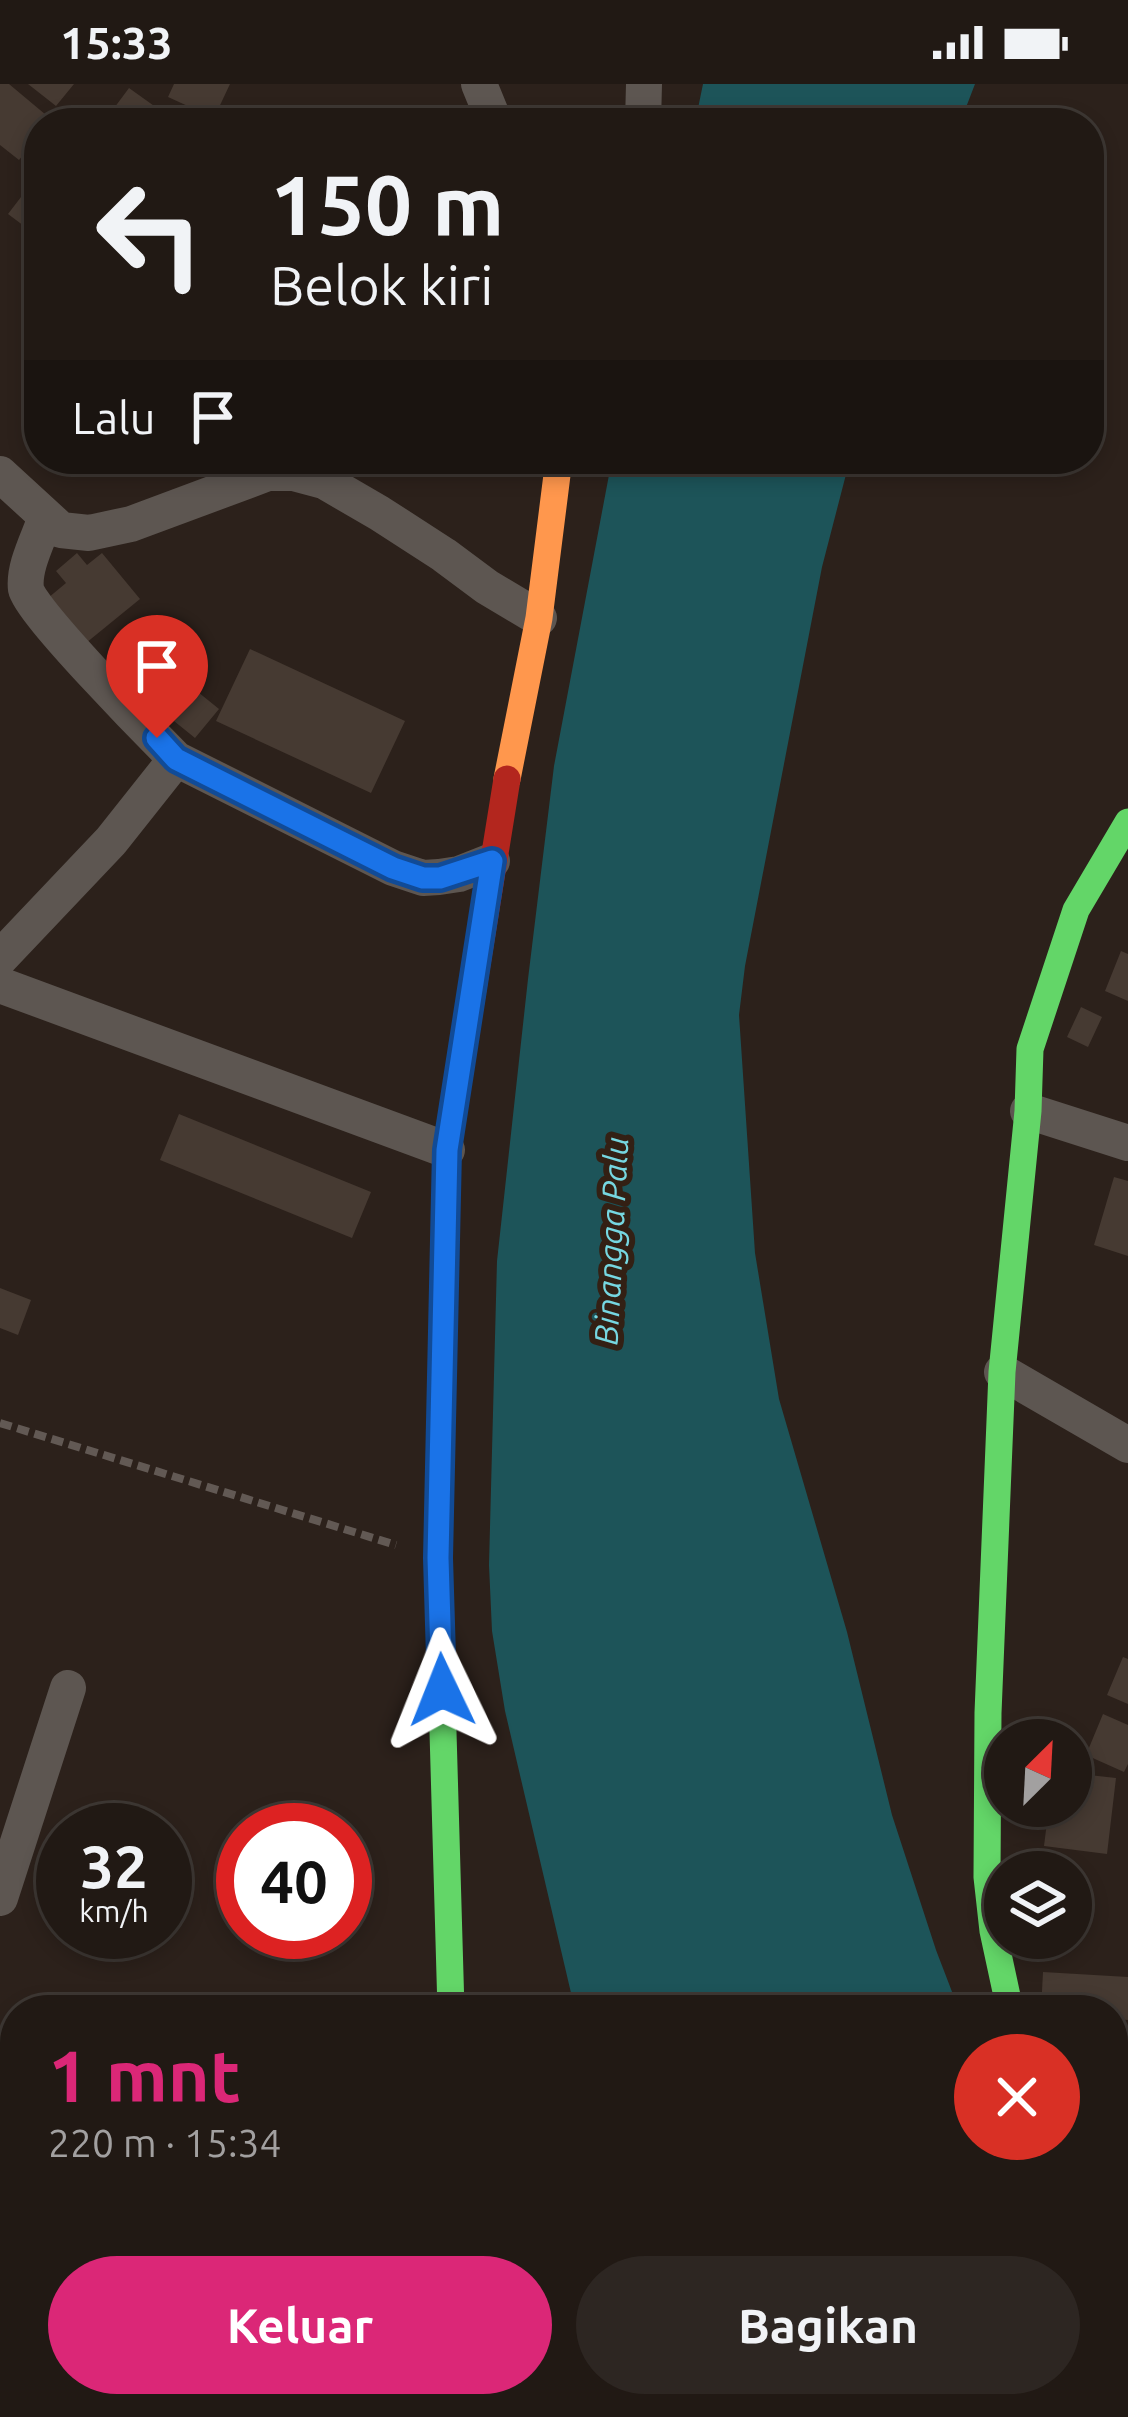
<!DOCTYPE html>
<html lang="id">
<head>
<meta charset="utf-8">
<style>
  :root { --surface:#211914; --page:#2d2622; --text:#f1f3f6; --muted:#a2a0a0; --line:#3e3834; --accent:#db2777 }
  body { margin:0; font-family:Ubuntu,sans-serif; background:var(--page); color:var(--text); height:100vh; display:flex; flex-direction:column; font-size:45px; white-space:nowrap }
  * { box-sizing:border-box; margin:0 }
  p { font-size:39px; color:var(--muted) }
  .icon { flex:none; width:66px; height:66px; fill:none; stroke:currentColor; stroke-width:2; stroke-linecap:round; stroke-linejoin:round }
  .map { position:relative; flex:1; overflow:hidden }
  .sheet { position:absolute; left:0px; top:1911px; width:1128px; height:423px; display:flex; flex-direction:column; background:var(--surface); border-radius:48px 48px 0 0; box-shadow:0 6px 18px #0003,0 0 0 3px var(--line) }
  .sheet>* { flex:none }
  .guide { position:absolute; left:24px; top:24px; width:1080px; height:366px; border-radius:48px; box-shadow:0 6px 18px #0003,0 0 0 3px var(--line); background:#211914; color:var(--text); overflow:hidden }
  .needle { width:78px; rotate:24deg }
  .fabs { position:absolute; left:984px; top:1635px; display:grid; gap:24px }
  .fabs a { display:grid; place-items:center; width:108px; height:108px; border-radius:50%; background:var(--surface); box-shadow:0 6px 18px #0003,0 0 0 3px var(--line); font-size:60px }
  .speed { position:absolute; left:36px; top:1719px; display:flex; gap:24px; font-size:60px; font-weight:700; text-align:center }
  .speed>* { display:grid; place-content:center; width:156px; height:156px; border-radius:50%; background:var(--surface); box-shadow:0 6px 18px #0003,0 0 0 3px var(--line); line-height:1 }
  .speed small { font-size:30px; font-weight:400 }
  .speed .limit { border:18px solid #d22; background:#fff; color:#111 }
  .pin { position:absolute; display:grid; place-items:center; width:102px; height:102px; color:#fff; margin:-123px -51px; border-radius:50% 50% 50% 0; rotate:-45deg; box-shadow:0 0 12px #0007 }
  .pin .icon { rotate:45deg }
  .me { position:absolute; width:132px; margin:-66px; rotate:358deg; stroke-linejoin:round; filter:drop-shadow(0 0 9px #0008) }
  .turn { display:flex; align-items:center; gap:42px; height:252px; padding:0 48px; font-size:54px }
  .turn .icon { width:156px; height:156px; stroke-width:2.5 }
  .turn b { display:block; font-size:84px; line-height:102px }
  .then { display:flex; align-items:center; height:114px; padding:0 48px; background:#0003; gap:24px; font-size:45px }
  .round { display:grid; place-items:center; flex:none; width:126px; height:126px; border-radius:63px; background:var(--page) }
  .headline { display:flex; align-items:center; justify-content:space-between; height:204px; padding:0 48px }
  h1 { font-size:72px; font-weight:600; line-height:90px; color:var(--accent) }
  .action { display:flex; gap:24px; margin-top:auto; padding:24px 48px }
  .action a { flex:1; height:138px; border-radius:72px; background:var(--accent); color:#fff; font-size:48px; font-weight:600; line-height:138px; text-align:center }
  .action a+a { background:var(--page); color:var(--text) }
  .status { display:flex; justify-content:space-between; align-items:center; height:84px; padding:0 60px; background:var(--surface); direction:ltr }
  .status svg { height:33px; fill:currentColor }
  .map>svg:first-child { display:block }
  .water { fill:#1d5459 }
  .building { fill:#463a32 }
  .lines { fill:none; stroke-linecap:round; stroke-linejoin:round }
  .path { stroke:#625954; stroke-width:8; stroke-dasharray:12 6; stroke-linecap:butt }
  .street { stroke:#5d5651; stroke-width:36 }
  .fast { stroke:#63d668; stroke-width:27 }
  .slow { stroke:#ff974d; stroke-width:27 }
  .jam { stroke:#b3261e; stroke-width:27 }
  .route-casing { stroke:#114b97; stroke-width:30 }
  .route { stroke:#1a73e8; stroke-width:21 }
  .labels { text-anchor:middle; stroke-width:12; stroke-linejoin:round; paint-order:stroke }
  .water-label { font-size:33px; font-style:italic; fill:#76d7e1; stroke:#332014 }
</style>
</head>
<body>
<div class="status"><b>15:33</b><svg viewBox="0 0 49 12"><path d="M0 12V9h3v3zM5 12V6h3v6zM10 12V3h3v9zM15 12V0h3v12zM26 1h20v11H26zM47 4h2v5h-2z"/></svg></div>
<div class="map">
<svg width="1128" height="2333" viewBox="0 0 1128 2333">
  <rect width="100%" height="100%" fill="#2c211b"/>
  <path class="water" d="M703 0H975L960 39H695Z
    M612 375H850L822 483 745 882 739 931 755 1169 779 1315 847 1548 892 1731 936 1866 959 1926H575L505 1627 492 1547 489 1481 497 1177 528 895 554 682Z
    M1113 2234 1128 2259V2333H783L775 2319H1113Z"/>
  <path class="building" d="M0 0H9L52 36 50 39H39V52L19 76 0 61Z
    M28 0H74L56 22Z
    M174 0H230L214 34 168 13Z
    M129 4 178 39H103Z
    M21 113 39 126V131L28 145 8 130Z
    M77 469 87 481 102 469 140 515 86 559 48 514 66 499 56 487Z
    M138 551 165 571 151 588 126 567Z
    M250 565 405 637 371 709 216 637Z
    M198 608 219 625 195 654 174 637Z
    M1121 867 1128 870V917L1105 907Z
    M1081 923 1102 933 1088 963 1067 953Z
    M179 1030 371 1108 352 1154 160 1076Z
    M1114 1093 1128 1097V1172L1094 1161Z
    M0 1204 31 1216 18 1251 0 1244Z
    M1123 1573 1128 1575V1620L1107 1611Z
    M1103 1630 1128 1641V1680L1124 1688 1086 1671Z
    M1071 1689 1116 1694 1107 1770 1044 1762 1049 1722H1071Z
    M1043 1888 1128 1893V1936L1113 1935V1926H1041Z
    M6 2255 15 2259V2300L0 2294V2271Z"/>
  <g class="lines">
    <path class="path" d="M0 1339 396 1461"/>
    <path class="street" d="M479 0 495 39
      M643 39 644 0
      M0 390 61 446 89 449 131 440 268 389H294L324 397 379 429 444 471 487 503 539 534
      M176 675 393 784 423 794 439 793 459 790 492 777
      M0 874 111 757 176 675C152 651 30 527 26 505 23 483 39 454 46 433
      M0 901 447 1066
      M1028 1027 1128 1059
      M1002 1288 1128 1361
      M0 1814 68 1604
      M1113 2148 1128 2174
      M472 2319V2333"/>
    <path class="fast" d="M445 1139 438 1474 451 1926
      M1010 1926 993 1847 987 1793 988 1629 1002 1288 1028 1027 1030 965 1076 826 1128 738"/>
    <path class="slow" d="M507 695 539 534 559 375"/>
    <path class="jam" d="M445 1139 447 1066 507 695"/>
  </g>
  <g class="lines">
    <defs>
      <path id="route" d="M157 654 176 675 393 784 423 794H440L492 777 447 1066 438 1474 442 1606"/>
    </defs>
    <use href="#route" class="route-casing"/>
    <use href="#route" class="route"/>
  </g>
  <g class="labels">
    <g class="water-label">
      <text transform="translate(611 1157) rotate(-87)" y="12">Binangga Palu</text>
    </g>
  </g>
</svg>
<div class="fabs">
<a><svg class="needle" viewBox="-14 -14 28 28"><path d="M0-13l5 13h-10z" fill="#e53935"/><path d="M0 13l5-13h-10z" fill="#a2a0a0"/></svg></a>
<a><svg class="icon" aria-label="layers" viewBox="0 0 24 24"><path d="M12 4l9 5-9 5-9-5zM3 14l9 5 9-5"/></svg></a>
</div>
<div class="speed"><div>32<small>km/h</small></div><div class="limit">40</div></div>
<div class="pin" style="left:157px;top:654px;background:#d93025"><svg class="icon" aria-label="arrive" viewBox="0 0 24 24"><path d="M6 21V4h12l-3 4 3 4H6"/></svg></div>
<svg class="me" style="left:442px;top:1606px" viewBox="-20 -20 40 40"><path d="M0-17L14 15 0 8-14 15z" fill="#1a73e8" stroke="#fff" stroke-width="4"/></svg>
<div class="guide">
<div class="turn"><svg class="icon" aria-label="left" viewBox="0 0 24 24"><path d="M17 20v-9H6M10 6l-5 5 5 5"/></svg><div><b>150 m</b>Belok kiri</div></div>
<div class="then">Lalu<svg class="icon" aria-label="arrive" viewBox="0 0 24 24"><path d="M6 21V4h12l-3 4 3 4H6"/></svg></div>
</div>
<section class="sheet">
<div class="headline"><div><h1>1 mnt</h1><p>220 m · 15:34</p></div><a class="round" style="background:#d93025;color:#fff"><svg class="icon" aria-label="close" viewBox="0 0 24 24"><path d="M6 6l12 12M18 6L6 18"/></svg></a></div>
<div class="action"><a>Keluar</a><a>Bagikan</a></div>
</section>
</div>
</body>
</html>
